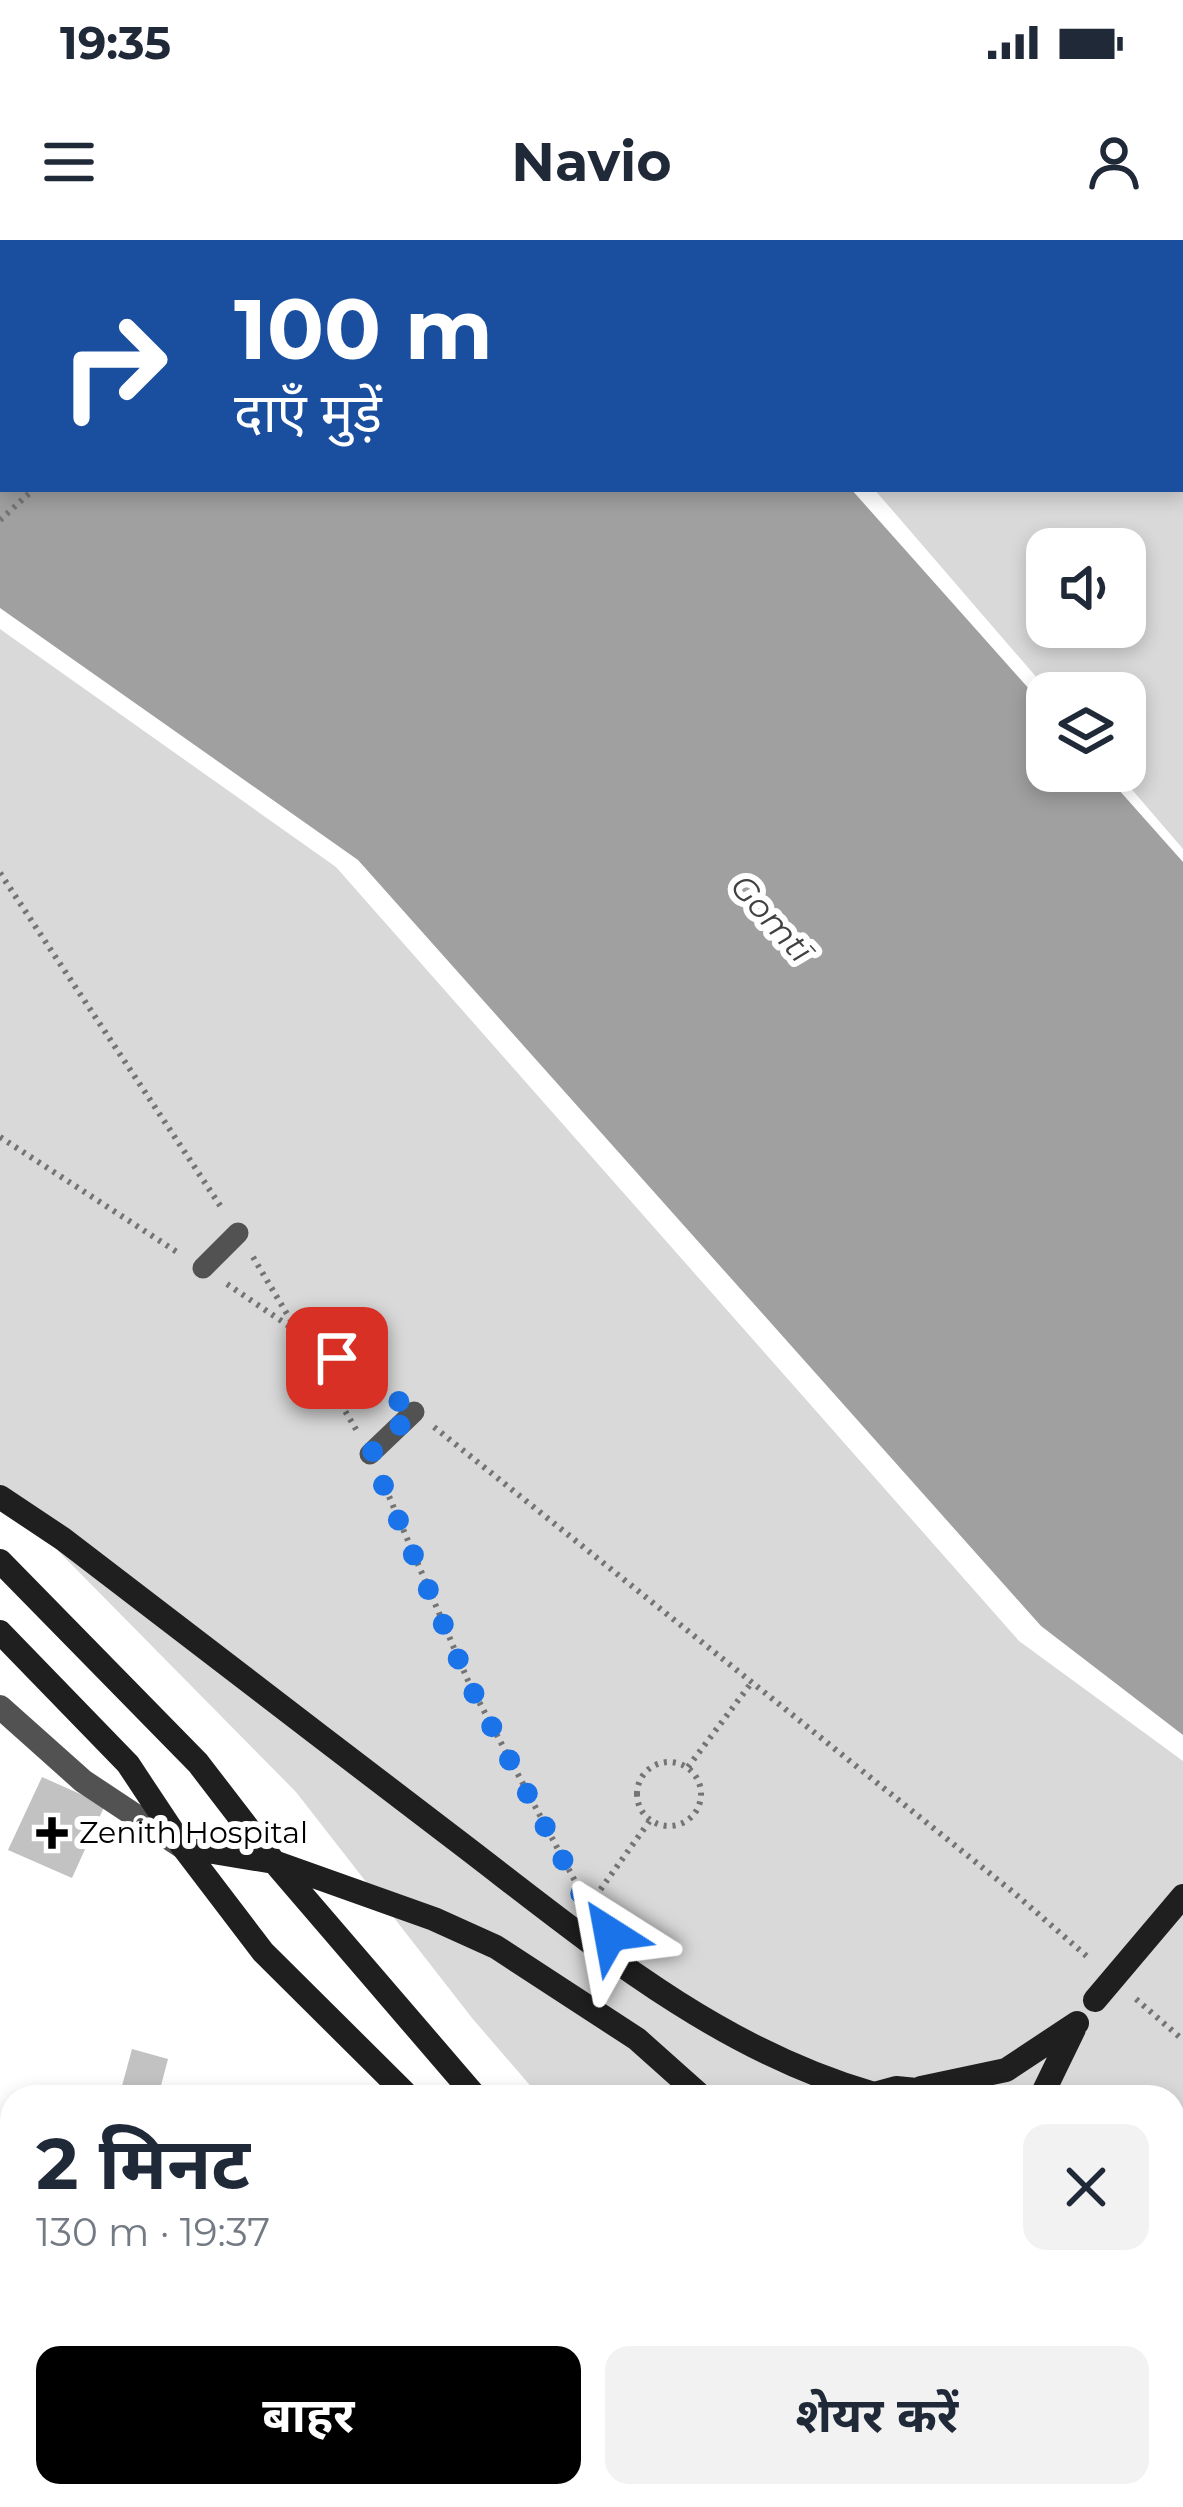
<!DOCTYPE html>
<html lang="hi">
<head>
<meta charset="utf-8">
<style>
  :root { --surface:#fff; --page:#f2f2f3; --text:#1f2937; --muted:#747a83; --accent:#000 }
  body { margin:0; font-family:Montserrat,"Noto Sans Devanagari",sans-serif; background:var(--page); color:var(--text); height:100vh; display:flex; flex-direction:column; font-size:45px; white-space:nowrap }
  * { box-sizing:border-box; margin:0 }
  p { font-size:39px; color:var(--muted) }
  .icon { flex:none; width:66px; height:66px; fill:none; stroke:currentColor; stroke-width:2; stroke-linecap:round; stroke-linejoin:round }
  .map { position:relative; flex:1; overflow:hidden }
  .drawer { position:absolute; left:0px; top:1845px; width:1185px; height:423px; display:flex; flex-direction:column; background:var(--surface); border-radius:36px 36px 0 0; box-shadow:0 6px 18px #0003 }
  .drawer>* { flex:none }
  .guide { position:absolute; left:0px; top:0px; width:1185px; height:252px; box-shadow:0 6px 18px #0003; background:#1a4fa0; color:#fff; overflow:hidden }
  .tools { position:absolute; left:1026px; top:288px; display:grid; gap:24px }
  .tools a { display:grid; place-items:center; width:120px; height:120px; border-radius:24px; background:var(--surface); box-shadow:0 6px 18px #0003; font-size:60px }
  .pin { position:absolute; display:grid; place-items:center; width:102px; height:102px; color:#fff; margin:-51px; border-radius:24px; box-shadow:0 6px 18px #0006 }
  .me { position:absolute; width:132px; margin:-66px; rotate:326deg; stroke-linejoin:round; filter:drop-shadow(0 0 9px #0008) }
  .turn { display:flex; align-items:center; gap:42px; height:252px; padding:0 36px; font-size:54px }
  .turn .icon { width:156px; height:156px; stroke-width:2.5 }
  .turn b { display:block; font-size:84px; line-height:102px }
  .round { display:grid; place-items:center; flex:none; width:126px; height:126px; border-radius:24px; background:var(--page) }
  .summary { display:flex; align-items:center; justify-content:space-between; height:204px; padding:0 36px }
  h1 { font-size:72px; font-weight:700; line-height:90px }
  .action { display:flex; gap:24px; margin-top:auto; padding:24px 36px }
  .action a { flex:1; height:138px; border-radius:24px; background:var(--accent); color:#fff; font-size:48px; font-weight:700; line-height:138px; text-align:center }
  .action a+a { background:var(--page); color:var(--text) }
  .status { display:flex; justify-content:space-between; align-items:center; height:84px; padding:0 60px; background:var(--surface); direction:ltr }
  .status svg { height:33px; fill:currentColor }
  header { display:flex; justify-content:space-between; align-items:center; height:156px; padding:0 36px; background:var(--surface); font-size:54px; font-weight:700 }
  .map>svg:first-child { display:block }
  .green { fill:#d9d9d9; fill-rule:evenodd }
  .water { fill:#a0a0a0 }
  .building { fill:#c2c2c2 }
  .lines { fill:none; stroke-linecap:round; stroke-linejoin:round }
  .path { stroke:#747474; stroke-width:6; stroke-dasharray:3 6; stroke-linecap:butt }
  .lane { stroke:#525252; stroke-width:21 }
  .street { stroke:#525252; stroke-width:24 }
  .secondary { stroke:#1f1f1f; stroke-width:24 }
  .secondary-bridge { stroke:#1f1f1f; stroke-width:24 }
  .route { stroke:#1a73e8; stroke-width:21; stroke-dasharray:0 37.8 }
  .poi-dot { fill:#000; stroke:#fff; stroke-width:4.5 }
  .labels { text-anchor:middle; stroke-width:12; stroke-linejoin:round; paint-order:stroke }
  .poi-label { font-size:30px; fill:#000; stroke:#fff; text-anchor:start }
  .water-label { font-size:33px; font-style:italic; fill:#414141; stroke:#fff }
</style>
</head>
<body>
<div class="status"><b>19:35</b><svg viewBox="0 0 49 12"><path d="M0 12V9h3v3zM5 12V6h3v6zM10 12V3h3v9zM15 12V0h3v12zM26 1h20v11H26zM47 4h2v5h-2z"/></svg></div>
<header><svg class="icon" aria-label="menu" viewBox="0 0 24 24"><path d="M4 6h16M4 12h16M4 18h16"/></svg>Navio<svg class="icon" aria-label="person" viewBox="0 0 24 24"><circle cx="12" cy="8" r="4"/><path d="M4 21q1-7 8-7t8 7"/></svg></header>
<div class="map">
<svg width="1183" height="2267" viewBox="0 0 1183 2267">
  <rect width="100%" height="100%" fill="#fff"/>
  <path class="green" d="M654 0H1183V609L1116 531H1125V453H1050L874 249H1182V3ZM1047 309H1125V387H1047Z
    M0 389 336 627 1019 1401 1183 1521V2126L1173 2127V1857H540L472 1778 296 1552 0 1252Z"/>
  <path class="water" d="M0 0H633L635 3H3V249H851L1047 469V531H1102L1183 622V1495L1041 1386 358 620 0 368Z"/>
  <path class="building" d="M42 1537 105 1565 72 1638 8 1610Z
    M132 1809 168 1819 158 1857H119Z"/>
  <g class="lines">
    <path class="path" d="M0 280 34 249
      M0 633 223 970
      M0 897 180 1014
      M253 1017 357 1191
      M227 1044 389 1154
      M434 1187 1013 1652 1090 1719
      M382 1240 469 1443 582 1654
      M637 1554a32 32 0 1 1 64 0a32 32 0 1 1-64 0Z
      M688 1527 752 1442
      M590 1664 651 1579
      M1136 1759 1183 1800
      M1173 2109 1183 2108
      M1163 2256 1165 2267"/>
    <path class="lane" d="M203 1028 238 993
      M370 1214 414 1172
      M424 2256 449 2267
      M575 2267 582 2256"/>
    <path class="street" d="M0 1467 83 1541 181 1606
      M0 1933H12
      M770 2256 785 2267"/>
    <path class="secondary" d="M0 1257 63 1299C191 1398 319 1495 447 1593 579 1693 710 1807 871 1853
      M0 1321 198 1523 274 1622 476 1857
      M0 1392 128 1524 183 1607 263 1712 409 1857
      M183 1607 274 1622 434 1679 496 1707 637 1799 702 1857
      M921 1848 1006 1830 1077 1783
      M863 1857 896 1848 937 1852
      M1041 1857 1074 1789
      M854 2256 867 2267
      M924 2256 938 2267"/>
    <path class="secondary-bridge" d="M1095 1760 1183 1656"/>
  </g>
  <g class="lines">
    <path class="route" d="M337 1118 414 1172 370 1214 469 1444 588 1667 610 1694"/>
  </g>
  <path class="poi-dot" d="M46 1575h12v12h12v12h-12v12h-12v-12h-12v-12h12z"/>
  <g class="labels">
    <g class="poi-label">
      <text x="79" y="1603">Zenith Hospital</text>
    </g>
    <g class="water-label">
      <text transform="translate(772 678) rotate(48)" y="12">Gomtī</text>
    </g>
  </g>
</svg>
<div class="tools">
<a><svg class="icon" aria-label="sound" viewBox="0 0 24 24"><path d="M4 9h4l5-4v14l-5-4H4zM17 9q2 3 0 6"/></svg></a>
<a><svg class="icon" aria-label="layers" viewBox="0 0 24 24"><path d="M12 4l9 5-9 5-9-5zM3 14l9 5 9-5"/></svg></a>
</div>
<div class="pin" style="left:337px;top:1118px;background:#d93025"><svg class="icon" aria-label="arrive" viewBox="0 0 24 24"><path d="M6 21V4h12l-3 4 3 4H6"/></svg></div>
<svg class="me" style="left:610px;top:1694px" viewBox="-20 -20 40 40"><path d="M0-17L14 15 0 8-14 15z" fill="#1a73e8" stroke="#fff" stroke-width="4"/></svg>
<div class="guide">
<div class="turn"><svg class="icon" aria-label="right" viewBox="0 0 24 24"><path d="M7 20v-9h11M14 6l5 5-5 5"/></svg><div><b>100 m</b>दाएँ मुड़ें</div></div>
</div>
<section class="drawer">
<div class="summary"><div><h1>2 मिनट</h1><p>130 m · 19:37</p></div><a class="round"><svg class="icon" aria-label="close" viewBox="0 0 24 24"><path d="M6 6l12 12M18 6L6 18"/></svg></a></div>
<div class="action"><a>बाहर</a><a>शेयर करें</a></div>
</section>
</div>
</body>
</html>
